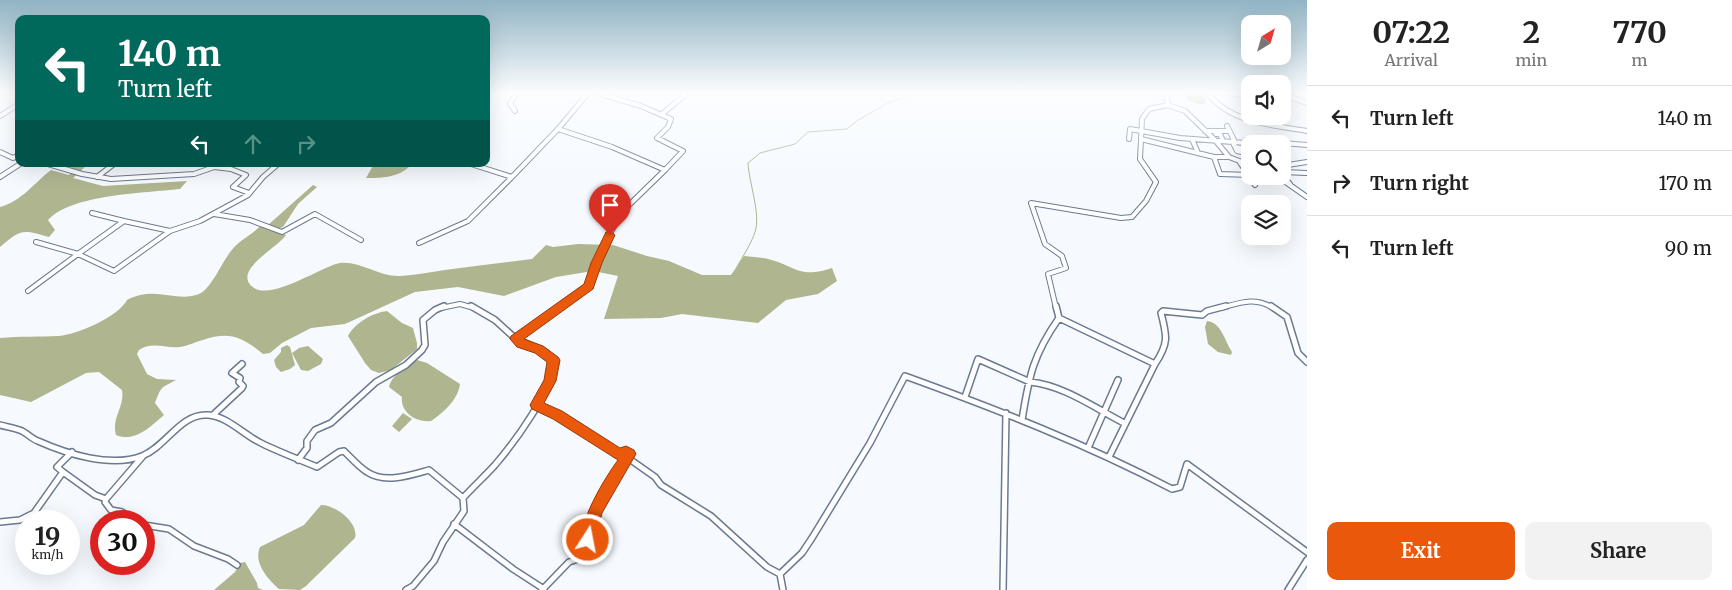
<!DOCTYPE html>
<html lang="en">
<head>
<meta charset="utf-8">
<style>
  :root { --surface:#fff; --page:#f2f2f2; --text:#222; --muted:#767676; --line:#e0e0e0; --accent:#ea580c }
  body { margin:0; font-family:Merriweather,serif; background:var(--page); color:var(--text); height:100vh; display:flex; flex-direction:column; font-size:19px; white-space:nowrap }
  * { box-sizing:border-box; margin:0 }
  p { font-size:16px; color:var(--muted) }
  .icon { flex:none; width:28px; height:28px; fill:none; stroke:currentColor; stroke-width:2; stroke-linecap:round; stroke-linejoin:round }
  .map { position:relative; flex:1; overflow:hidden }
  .side { display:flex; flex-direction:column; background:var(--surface); width:425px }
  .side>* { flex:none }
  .banner { position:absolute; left:15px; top:15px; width:475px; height:152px; border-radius:10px; box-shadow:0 5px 20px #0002; background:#00695c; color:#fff; overflow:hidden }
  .needle { width:32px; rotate:37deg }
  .buttons { position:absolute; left:1241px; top:15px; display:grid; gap:10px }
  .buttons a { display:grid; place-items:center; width:50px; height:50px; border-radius:10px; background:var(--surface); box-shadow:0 5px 20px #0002; font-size:25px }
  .speed { position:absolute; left:15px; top:510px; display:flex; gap:10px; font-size:25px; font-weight:700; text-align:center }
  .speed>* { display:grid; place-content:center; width:65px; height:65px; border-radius:50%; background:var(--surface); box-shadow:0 5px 20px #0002; line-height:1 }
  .speed small { font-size:12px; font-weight:400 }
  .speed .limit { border:8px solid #d22; background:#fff; color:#111 }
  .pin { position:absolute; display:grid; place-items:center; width:42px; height:42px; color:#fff; margin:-51px -21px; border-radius:50% 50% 50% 0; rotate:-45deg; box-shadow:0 0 5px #0007 }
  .pin .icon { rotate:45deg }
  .me { position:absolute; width:55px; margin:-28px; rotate:11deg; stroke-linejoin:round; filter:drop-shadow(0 0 4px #0008) }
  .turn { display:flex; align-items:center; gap:18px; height:105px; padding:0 20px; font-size:22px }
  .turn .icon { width:65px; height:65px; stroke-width:2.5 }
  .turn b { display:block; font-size:35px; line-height:42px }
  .lanes { display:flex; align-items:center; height:48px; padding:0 20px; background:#0003; justify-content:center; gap:25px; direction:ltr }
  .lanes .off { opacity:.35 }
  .eta { display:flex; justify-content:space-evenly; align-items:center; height:85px; text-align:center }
  .eta b { font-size:30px; font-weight:700; line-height:35px }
  .action { display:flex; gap:10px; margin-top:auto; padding:10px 20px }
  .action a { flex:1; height:58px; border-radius:10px; background:var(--accent); color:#fff; font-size:20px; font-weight:700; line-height:58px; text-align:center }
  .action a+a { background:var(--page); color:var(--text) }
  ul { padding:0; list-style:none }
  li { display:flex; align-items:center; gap:15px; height:65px; padding:0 20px; border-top:1px solid var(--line) }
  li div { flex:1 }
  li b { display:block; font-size:19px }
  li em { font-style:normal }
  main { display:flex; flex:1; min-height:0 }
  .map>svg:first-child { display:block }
  .water { fill:#afb58f }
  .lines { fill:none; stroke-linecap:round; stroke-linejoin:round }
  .stream { stroke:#afb58f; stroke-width:1 }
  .minor-far1-casing { stroke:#6b7a90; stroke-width:6 }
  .minor-casing { stroke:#6b7a90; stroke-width:8 }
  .minor-far1 { stroke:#fff; stroke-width:4 }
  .minor { stroke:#fff; stroke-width:5 }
  .route { fill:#ea580c; stroke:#983908 }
</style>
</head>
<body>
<main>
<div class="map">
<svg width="1307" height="590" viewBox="0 0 1307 590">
  <rect width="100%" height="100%" fill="#f6faff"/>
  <path class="water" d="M1183 92H1204L1206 101 1204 104C1194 104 1187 102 1183 92Z
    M63 164H88L73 178 103 186 187 181 180 189C146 193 72 194 48 220L55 230 49 237C22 229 21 229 0 247V207C22 201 34 183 51 170L69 175 74 169Z
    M374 164H408L410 166C398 178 381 178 366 178Z
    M313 185 317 187 298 204 283 227 277 229 268 225Z
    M260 226 286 235C278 247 239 267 249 283 264 307 321 266 340 263 361 261 379 277 400 276 415 275 430 272 445 270 474 266 503 263 532 259L546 245 553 247 578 244 613 245 647 256 669 261 702 275H731L744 256C752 257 760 257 768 259 796 266 799 279 832 268L837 281 818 294 786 300 758 323 682 314 661 318 604 319 618 276 593 271 556 277 504 296 458 287 415 292 345 324 311 328 282 343 270 353 263 354C242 337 229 331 203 340 195 342 188 346 180 347 166 349 152 341 139 350L137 354 147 374 157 379 176 380C160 389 162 385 155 403L164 415C151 426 135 443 116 435 111 418 125 407 122 390L99 372 86 373 31 402 0 395V338C20 336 39 337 59 336 78 334 118 317 127 300 155 285 176 303 199 294 211 289 222 262 231 251 239 240 252 235 260 226Z
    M387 311 402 323 413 328 417 343V349L391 370 379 373 371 370 365 363 348 336C355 323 372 313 387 311Z
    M1207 321C1221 322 1225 341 1232 352L1231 355 1218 352 1208 344 1205 327Z
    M287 345 290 347 295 365 290 369 281 372 276 367 274 360 281 352V348Z
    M308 346 323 359 321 364 308 371 301 370 292 353 299 348Z
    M417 360 427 363 460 384C458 400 443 413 431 421 416 423 400 412 402 397L389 387C392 374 407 367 417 360Z
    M403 413 412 419 399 432 392 426Z
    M321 505C336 505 359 523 355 538L306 586 300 590 279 589C268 579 253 563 260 547L304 525Z
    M245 562 257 583 258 588 263 590H214L235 572 240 563Z"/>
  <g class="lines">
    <path class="stream" d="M737 267C743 256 751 244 755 232 761 214 749 183 748 163L760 153 795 144 808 132 847 129 858 120 888 103 919 92"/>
    <defs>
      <path id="minor-far1" d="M2 92 19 93
        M594 92 641 106 671 119 668 127 657 138 683 151 665 170
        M1207 92C1229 123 1272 125 1307 131
        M1220 92 1250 96
        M1282 94 1307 103
        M1168 105 1185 111 1215 140 1229 157 1250 165
        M515 111 510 104 517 92
        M662 114 685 95 683 92
        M0 116 19 104
        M1227 126 1235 142
        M558 129 612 147 665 170 628 206 619 218 604 244 589 286 559 308
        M1205 131H1229
        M1214 131 1216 134H1220L1223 141
        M1129 139 1130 129 1180 138 1246 143V140L1307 145
        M1141 139 1214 157
        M1192 139 1198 153
        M1232 141 1237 151 1250 154
        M1235 147 1250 150
        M0 152 13 158 19 155
        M1229 157H1214L1220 174 1250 175
        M1239 161 1255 185
        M48 164 82 174 111 179 194 174 214 167 231 169 246 175 233 187 249 193
        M471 164 512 177 558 129 589 92
        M1282 170 1288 165 1307 162
        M1282 172 1307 173
        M1282 175 1290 184
        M1277 176 1307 197
        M0 177 20 164
        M97 177 114 164
        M92 213 124 221
        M214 214 250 220 282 232 315 214 361 240
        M124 221 170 231 114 271 78 254Z
        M170 231 200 221 248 195 263 177 278 164
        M36 242 78 254
        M419 243 468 221 512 177
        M28 291 78 254
        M441 308 460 304 474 308
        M1056 308 1048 274 1066 268 1062 256 1045 244 1031 203 1121 218 1132 217 1146 201 1156 182 1140 159 1142 119 1149 109 1168 105 1166 92
        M1221 308C1239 303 1255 296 1273 308"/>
      <path id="minor" d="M471 306 495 320 516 339 561 306
        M1271 306 1287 317 1298 353 1307 362
        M1059 318 1155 364 1109 457
        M1155 364C1169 343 1167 336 1161 313L1163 311 1202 315 1207 311 1226 306
        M965 397 978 359 1030 382C1063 385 1095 408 1124 423
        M536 405 558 415 616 453 621 455 626 452 629 454 599 505 590 532 586 553 581 558 569 562 542 590
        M213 415 242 388 243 386 239 382 240 378 232 373 242 364
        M1022 420C1029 376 1033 355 1059 318L1056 306
        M0 425C7 427 15 428 22 431 28 434 32 439 38 441 67 454 111 468 142 456 166 447 180 413 208 415 227 416 244 435 261 443 279 452 298 459 317 467L339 452 344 451C351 458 359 467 367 472 385 484 411 475 429 470L463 498
        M1088 448 1118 380
        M628 458 655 477 661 485 711 516 767 567 780 574 802 553 812 538 870 443 905 376C996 409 1086 444 1172 489L1180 487 1187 464 1307 552
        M298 460 307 448V441L315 430 331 423 376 382 406 365 422 350 425 345 423 320 435 310 444 306
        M63 472 57 467 72 452
        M106 499 105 502 111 510 122 512 136 521
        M0 522 20 520 34 513 63 472 95 495 106 499 143 456
        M454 524 513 569 544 589
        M144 525 169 529 194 546 228 559 237 565
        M780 574 783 590
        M406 590 413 586 434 561 443 542 464 511 463 498C473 487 485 476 495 465 513 444 557 386 553 359L545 352 516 339
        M1003 590 1006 413
        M1288 590 1307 560"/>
    </defs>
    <use href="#minor-far1" class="minor-far1-casing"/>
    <use href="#minor" class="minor-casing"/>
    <use href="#minor-far1" class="minor-far1"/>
    <use href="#minor" class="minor"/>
  </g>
  <linearGradient id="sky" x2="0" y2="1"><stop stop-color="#91b4c4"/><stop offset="0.53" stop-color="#fbfdff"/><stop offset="1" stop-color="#fbfdff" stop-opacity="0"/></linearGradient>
  <rect width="1307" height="175" fill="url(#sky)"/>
  <path class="route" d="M610 231 615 235 602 263 593 289 524 339 543 346 558 357 560 360 556 381 544 403 562 411 620 448 626 446 634 450 636 454 602 513 594 545 588 547 583 545C575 526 606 476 618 460L553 419 532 409 530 405 544 380 547 362 535 353 517 347 510 339 511 336 584 284 591 263 606 232Z"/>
</svg>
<div class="buttons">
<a><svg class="needle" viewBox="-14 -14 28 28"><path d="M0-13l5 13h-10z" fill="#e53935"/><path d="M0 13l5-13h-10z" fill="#767676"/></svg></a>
<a><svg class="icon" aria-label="sound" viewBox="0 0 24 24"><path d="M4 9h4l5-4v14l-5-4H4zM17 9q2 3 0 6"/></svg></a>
<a><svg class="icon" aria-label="search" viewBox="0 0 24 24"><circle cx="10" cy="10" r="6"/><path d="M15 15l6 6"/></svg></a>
<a><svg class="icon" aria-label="layers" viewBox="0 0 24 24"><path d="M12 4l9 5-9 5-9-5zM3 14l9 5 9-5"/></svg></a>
</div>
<div class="speed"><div>19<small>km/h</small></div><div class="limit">30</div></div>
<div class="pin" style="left:610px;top:235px;background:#d93025"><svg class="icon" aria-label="arrive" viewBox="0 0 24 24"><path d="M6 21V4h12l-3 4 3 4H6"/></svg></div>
<svg class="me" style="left:588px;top:540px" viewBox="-20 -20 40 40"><circle r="17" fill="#ea580c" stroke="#fff" stroke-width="3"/><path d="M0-11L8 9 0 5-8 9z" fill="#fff"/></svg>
<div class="banner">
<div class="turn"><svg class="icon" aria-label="left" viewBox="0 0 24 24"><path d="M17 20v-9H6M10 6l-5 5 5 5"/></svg><div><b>140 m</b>Turn left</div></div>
<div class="lanes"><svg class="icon" aria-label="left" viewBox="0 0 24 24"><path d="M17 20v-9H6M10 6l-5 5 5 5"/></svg><svg class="icon off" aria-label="ahead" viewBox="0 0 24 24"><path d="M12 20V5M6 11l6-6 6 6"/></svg><svg class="icon off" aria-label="right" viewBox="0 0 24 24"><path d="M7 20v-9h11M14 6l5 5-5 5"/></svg></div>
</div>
</div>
<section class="side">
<div class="eta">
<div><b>07:22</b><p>Arrival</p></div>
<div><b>2</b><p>min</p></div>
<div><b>770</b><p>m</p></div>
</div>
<ul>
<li><svg class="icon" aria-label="left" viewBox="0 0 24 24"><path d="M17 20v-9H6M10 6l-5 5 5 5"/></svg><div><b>Turn left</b></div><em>140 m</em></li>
<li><svg class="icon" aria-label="right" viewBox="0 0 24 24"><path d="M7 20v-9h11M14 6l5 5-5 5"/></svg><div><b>Turn right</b></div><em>170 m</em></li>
<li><svg class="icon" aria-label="left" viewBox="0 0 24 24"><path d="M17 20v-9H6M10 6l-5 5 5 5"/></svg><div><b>Turn left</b></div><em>90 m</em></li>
</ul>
<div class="action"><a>Exit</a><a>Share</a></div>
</section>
</main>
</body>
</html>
